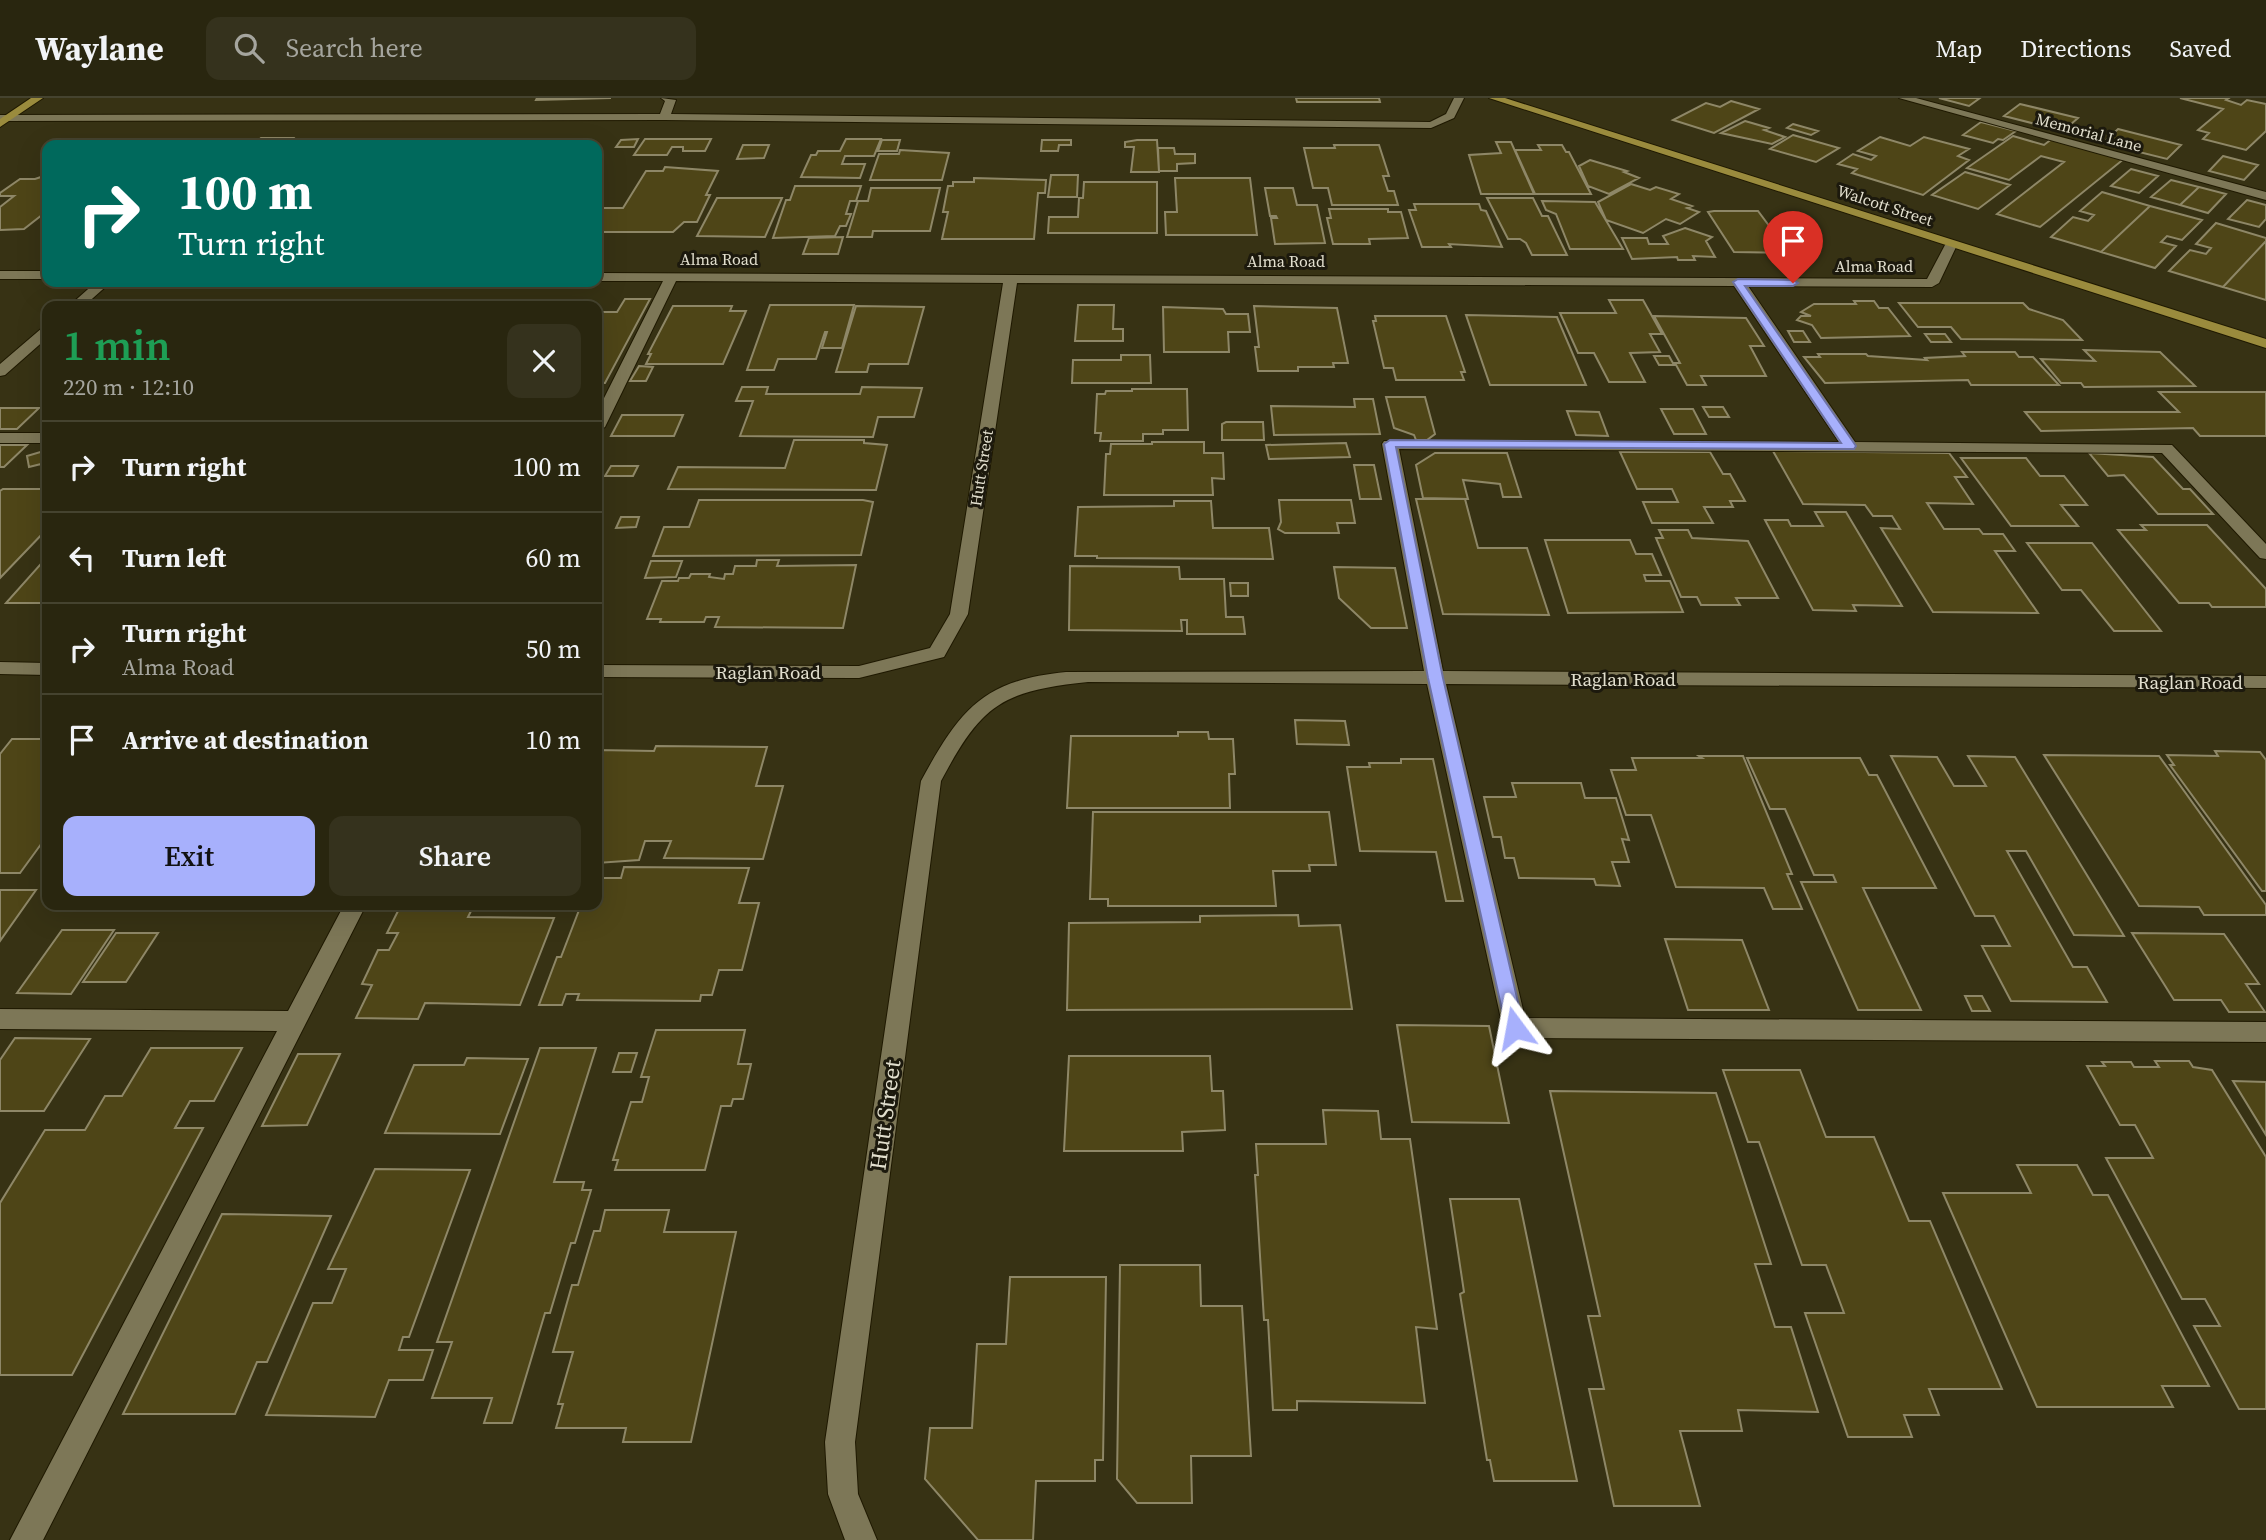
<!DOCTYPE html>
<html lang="en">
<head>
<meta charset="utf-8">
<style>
  :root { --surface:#29260f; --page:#35321d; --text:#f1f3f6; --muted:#a5a59e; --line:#45432f; --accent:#a7b0fc }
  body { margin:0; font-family:"Source Serif 4",serif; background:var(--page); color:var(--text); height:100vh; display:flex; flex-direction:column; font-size:26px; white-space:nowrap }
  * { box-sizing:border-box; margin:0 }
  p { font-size:23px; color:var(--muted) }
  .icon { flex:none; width:38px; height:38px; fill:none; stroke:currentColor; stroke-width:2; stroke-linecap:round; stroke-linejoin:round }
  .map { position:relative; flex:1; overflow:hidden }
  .sheet { position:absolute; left:42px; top:203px; width:560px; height:609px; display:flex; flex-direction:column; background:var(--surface); border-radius:14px; box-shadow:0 7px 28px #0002,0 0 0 2px var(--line) }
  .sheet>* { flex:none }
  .top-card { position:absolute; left:42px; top:42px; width:560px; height:147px; border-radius:14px; box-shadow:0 7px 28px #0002,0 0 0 2px var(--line); background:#00695c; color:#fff; overflow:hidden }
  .pin { position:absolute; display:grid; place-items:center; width:60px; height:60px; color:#fff; margin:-72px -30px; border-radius:50% 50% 50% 0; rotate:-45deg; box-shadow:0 0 7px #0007 }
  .pin .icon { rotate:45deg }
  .me { position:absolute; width:77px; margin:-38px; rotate:347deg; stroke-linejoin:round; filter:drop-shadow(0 0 5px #0008) }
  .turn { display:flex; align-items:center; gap:24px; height:147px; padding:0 21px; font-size:32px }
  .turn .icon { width:91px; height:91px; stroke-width:2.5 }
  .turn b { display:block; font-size:49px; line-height:60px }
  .round { display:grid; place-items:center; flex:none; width:74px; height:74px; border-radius:14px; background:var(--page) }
  .overview { display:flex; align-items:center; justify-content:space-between; height:119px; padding:0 21px }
  h1 { font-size:42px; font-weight:600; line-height:52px; color:#1e9e55 }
  .action { display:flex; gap:14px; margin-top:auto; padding:14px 21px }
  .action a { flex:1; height:80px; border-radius:14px; background:var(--accent); color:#111; font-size:28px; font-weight:600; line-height:80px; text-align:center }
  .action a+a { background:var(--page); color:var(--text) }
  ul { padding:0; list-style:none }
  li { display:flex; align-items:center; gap:21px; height:91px; padding:0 21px; border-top:2px solid var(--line) }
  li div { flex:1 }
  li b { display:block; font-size:26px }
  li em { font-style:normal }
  header { display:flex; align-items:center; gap:42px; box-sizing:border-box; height:98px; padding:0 35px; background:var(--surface); border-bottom:2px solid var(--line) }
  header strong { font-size:33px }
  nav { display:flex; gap:38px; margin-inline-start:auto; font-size:24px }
  .search { width:490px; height:63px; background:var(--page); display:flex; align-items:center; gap:18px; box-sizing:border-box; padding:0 24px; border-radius:14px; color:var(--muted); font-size:26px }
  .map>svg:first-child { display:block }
  .building { fill:#4e4517; stroke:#8e8767; stroke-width:2 }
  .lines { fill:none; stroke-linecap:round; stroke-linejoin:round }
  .minor-casing { stroke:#1f1900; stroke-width:2 }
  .major-casing { stroke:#1f1900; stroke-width:2 }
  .minor { fill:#7d7757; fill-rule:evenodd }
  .major { fill:#9a8b3d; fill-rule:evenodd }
  .route { fill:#a7b0fc; stroke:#6d72a4; stroke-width:2 }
  .labels { text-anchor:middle; stroke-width:6; stroke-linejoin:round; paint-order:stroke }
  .far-street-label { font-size:16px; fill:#e2dfce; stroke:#1c190d }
  .street-label { font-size:19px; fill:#e2dfce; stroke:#1c190d }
  .near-street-label { font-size:23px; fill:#e2dfce; stroke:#1c190d }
</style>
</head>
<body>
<header>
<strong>Waylane</strong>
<div class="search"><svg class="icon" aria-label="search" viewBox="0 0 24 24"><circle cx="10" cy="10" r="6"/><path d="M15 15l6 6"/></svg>Search here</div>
<nav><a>Map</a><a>Directions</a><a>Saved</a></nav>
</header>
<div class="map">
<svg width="2266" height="1442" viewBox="0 0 2266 1442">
  <rect width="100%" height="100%" fill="#373214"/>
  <path class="building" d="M537 0H611L536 2Z
    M1296 0H1379L1380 4H1297Z
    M1939 0H1980L1969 8Z
    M2180 0H2229L2226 2 2241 7 2247 2 2266 6V33L2246 52 2203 41 2209 35 2198 32 2223 11Z
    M1731 3 1759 11 1714 35 1673 22 1706 5 1720 9Z
    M2020 6 2078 20 2063 33 2004 18Z
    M1745 23 1769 30 1764 32 1785 39 1772 46 1721 35Z
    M1981 24 2016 33 2003 42 1998 41 1993 45 1963 37Z
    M1793 26 1818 33 1811 37 1787 30Z
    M2118 31 2181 47 2167 61 2103 45Z
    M1793 37 1839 50 1816 64 1770 51Z
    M2013 38 2044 47 2053 40 2125 60 2040 129 1997 116 2064 64 2041 58 2009 82 1967 70Z
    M1880 39 1910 48 1924 39 1969 51 1958 58 1969 62 1923 97 1852 75 1857 71 1838 66 1853 56 1871 62 1876 58 1858 53Z
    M261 40H293L286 47H253Z
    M393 41 435 42 429 47H387Z
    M555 41 576 42 572 47H550Z
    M638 41 634 49H616L621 42Z
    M645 41H711L705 53H683V49H672L667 57H634Z
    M846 41H881L874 58H845L842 66H865L860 80 801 79 811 57H816L818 53H840Z
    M882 42H900L897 53H878Z
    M1042 42H1071V47H1059L1058 53H1041Z
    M1137 42H1157L1159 74H1131L1134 49H1125V44Z
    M1496 44H1511L1534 96H1481L1469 57 1501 55Z
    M743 47H769L764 60 737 61Z
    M1334 47H1379L1389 78H1383L1388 93H1394L1398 107H1332L1328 90H1313L1304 50H1335Z
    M1538 47H1562L1566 54H1569L1591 96H1535L1515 52H1541Z
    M1158 50H1174L1175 56H1195V65L1177 66V73H1159Z
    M900 52 949 55 942 82H870L879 56H899Z
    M2223 58 2258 67 2244 82 2209 73Z
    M1590 62 1627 73 1624 74 1639 80 1609 96 1588 88 1579 68Z
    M665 69 718 73 706 97H710L697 124H684L673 134H597V118L602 110H623L646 73H663Z
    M2131 71 2158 78 2139 95 2111 88Z
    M1965 74 2010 87 1978 111 1932 97Z
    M47 77V113L24 131 0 132V109L14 98H0V95L20 81H35Z
    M1051 77H1078L1077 99H1048Z
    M974 80 1046 82 1045 95H1038L1034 141H942L948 114H943L948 88H953V84H974Z
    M1175 80H1250L1257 137H1166L1165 114H1177Z
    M2171 82 2199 89 2180 107 2151 99Z
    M1084 84H1157V135H1048L1049 119H1078L1079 100H1083Z
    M1631 86 1650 92 1656 89 1679 96 1671 101 1692 108 1687 110 1699 114 1680 126 1666 121 1643 135 1606 122 1598 104Z
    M795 88H861L856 103H850L846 116H851L846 128H840L835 138 773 140 786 102H790Z
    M2199 89 2226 96 2208 115 2180 107Z
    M871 90H940L930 133H873L872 139H847L858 103H868Z
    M1265 90H1293L1297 107H1317L1325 145 1275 146 1271 120H1277L1276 118H1270Z
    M2102 94 2150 108 2101 154 2051 139 2073 119 2088 123 2094 117 2080 113Z
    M717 100H782L765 139 697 138Z
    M1487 100H1533L1542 118H1548L1567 157H1532L1526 145 1520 141H1508Z
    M2247 102 2266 107V121L2259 129 2228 121Z
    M1542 103 1595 104 1623 151H1570L1556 116 1546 112Z
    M1414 106H1479L1481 112 1486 113 1502 149 1449 146 1451 149H1422L1409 112H1416Z
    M2150 108 2202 122 2182 142 2167 138 2161 144 2176 148 2155 170 2101 154Z
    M1329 111H1388V114H1401L1408 140 1369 141 1370 146H1333L1327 120H1331Z
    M1714 113H1758L1770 129H1784L1790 137H1784L1793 149H1785L1789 155 1734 154 1708 114Z
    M2216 125 2266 140V143L2223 189 2169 173 2190 152 2206 156 2211 150 2196 146Z
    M1685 130 1712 139 1706 143 1715 159 1693 158 1695 162H1678L1677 159 1632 161 1622 140H1647L1649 146H1668L1663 138Z
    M843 139 838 156H803L809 140Z
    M2266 143V202L2223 189Z
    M625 201H650L605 285H597V214H617Z
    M1609 202H1643L1662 236H1650L1660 254 1630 255 1645 284H1609L1594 255H1578L1560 215H1616Z
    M1854 203H1874L1879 210H1888L1910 238 1821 240 1812 227 1797 222 1801 218H1811L1801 214 1814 206H1856Z
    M1899 205H2023L2029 211 2063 222 2082 242 1961 241 1951 229H1918Z
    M770 207H854L842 250H822L827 234H825L816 261H778L774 272H747Z
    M1078 207H1114L1113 231H1123V243H1075Z
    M673 208H732L730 213H746L723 266H646L651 256H648Z
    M856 208 924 209 908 266H869L867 274H836Z
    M1254 208 1337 210 1348 265H1333L1334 269H1298V273H1258L1255 249H1259Z
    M1163 209 1223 211 1226 216H1248L1250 234H1228L1229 254H1164Z
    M1466 217 1557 219 1586 287H1490Z
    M1375 218H1446L1465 274H1461L1464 282H1396L1393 270H1384L1373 223H1376Z
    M1654 218 1746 220 1764 248H1750L1766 278H1701L1706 287H1687L1675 265H1680Z
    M1788 233H1803L1810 244H1794Z
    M1925 236H1945L1951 244H1931Z
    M2084 252 2160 254 2195 288 2084 289 2081 285H2061L2041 261 2095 263Z
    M1962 254H2015L2019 259H2033L2059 287H1971L1968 282 1825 285 1804 259H1820L1818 256H1866L1868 258 1927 262 1925 260 1965 258Z
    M1121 257H1150L1151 285H1072L1073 262H1121Z
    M1654 258H1669L1674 267H1659Z
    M639 268 653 269 646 283H630Z
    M742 289H768L766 296H860L862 289 922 290 914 319H878L873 339 740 338 753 303H736Z
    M1132 291H1187L1188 332H1163V336H1143V343H1100L1101 335H1095L1097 296H1105L1106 293H1132Z
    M2159 294H2266V338H2200L2193 330 2041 333 2025 314H2179Z
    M1386 299H1425L1435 336 1427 342H1416L1414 337 1394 330Z
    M1354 301H1373L1380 336 1274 337 1271 308 1355 309Z
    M1703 309H1723L1729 319H1709Z
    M0 310H39L17 331H0Z
    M1661 311H1693L1706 336H1674Z
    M1567 313 1599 314 1608 338 1576 337Z
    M622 317H683L674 338H611Z
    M1226 324H1263L1264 342H1222V326Z
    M794 342H864V345L887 347 876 392 668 391 678 369 785 370Z
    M1152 344H1204V355H1223L1224 381 1212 380 1213 397H1104L1106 356H1110L1111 346H1152Z
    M1346 345 1350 359 1269 361 1266 347Z
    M0 347H27L4 369H0Z
    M47 352V374L43 376 41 366 29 369 27 358Z
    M1773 353 1949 355 1967 379H1955L1973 406 1927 405 1944 431H1979L1983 436H2003L2015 453H1995L2038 515 1933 514 1881 430 1900 431 1892 418H1873L1865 407 1803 406Z
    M1620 354H1710L1723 376H1730L1745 403H1730L1733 409H1704L1713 425H1652L1643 404H1678L1672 391H1637Z
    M1435 355H1507L1521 399H1503L1500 386 1463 382 1468 401 1423 400 1416 367Z
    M2089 355 2153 359 2183 391H2190L2213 416H2158L2124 377 2108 378Z
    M1961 360H2026L2040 378H2064L2087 407H2061L2078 428H2011Z
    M1354 367H1374L1381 401H1360Z
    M611 368H638L633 378H605Z
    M3 391H47V431L0 480V393Z
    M1416 401H1465L1478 450H1527L1549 517 1443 516Z
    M699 402H863L873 404 861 457 653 458 664 429H689Z
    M1279 402H1351L1355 425H1337L1339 435H1285L1278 431 1281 424Z
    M1174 403H1211L1213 430H1269L1273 461 1097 460V458H1075L1078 409 1174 408Z
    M1815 414H1846L1902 508 1853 507 1856 513 1813 512 1765 422H1788L1791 428H1823Z
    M621 419H639L636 429 616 430Z
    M2141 427H2207L2266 491V509H2212L2209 505H2179L2118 432H2146Z
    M1659 432H1688L1692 440 1748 443 1778 500H1736L1740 507H1701L1697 499H1681L1656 440H1663Z
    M1545 442H1630L1636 456H1652L1661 477H1644L1646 483H1670L1683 514 1568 515Z
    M2027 445H2092L2161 533H2114L2081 492H2062Z
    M47 459V505H6Z
    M757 462H779L777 468 856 467 843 530 715 529 719 519H706L704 524H660L661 521H647L662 483H678L679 480H689L691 476H710L709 479 724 481 725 476H733L735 468H756Z
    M651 463H682L676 479 645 480Z
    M1070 468 1179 469 1180 481H1224L1226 519H1243L1245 536H1187V522H1181L1182 533 1069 532Z
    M1334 469 1395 470 1407 530H1371L1339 500Z
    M1230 485H1248V498H1231Z
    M1295 622 1345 623 1349 647 1297 646Z
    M1178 634H1208L1209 641H1233L1235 676H1229L1230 710H1067L1071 638H1178Z
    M12 641H47V738L20 775H0V656Z
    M656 648 767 649 756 688H783L763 761 664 760 671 743H645L639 762 597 765V652L654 653Z
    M2215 653 2260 654 2266 662V793H2262L2170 667H2174L2167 657 2218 658Z
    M2044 657 2159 658 2266 807V817H2204L2199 809 2139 808Z
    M1699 658H1743L1792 776H1787L1802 811H1773L1764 790 1676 789 1651 717H1626L1611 672H1636L1632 660H1702Z
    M1891 658 1937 659 1954 688H1986L1968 658 2015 659 2124 838 2074 837 2026 753H2007L2073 869H2087L2107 904 2011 903 1982 848H2010L1994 818H1975Z
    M1747 660H1860L1869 677H1877L1936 790H1863L1921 912H1858L1801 784H1836L1833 777H1814L1785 711H1770Z
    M1401 661H1433L1463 803H1446L1436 754 1360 753 1347 669H1370L1369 665H1401Z
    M1512 685H1581L1585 700H1616L1629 742 1622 741 1629 764H1612L1620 788 1596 787 1594 781 1519 780 1514 760H1505L1501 739H1493L1484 699H1516Z
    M1093 714H1329L1336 767H1309L1310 773H1273L1276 808H1108V801H1090Z
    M624 769 749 770 739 805H759L742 872H719L712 897H701L700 903 577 902 579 896H566L562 907H539L557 859H561L581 807H597V780H621Z
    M0 792H36L0 843Z
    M401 807H474L468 819 554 820 520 907 425 905 418 921 356 920 372 887 362 886 378 852H389L398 835H387Z
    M1298 817 1299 828 1340 827 1352 911 1067 912 1069 825 1200 824V818Z
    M62 832H114L71 896 17 895Z
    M116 835H158L126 884H83Z
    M2132 835 2224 836 2259 886H2246L2265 914H2229L2221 902H2174Z
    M1665 841 1742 842 1769 912H1688Z
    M1965 898H1982L1990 913H1972Z
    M1397 927 1489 928 1509 1025 1412 1024Z
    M656 932H745L738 966H751L743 1001H733L731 1008H721L705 1072H615L618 1062H613L631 1004H642L649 979H641Z
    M15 940 90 941 44 1013H0V962Z
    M151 950H242L214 1003H190L175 1030H203L72 1277H0V1105L45 1032H85L105 998H122Z
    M540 950H596L554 1084H584L582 1092H591L575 1145H571L550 1215H545L512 1325H484L492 1300H432L452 1244H437Z
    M619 955H637L631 974H613Z
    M298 956H340L307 1027 262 1028Z
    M1069 958H1210L1212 993H1223L1225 1032 1182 1034 1183 1053H1064Z
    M467 960 528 961 500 1036 385 1035 414 967H464Z
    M2155 963H2189L2193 969 2212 972 2266 1059V1311H2239L2194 1228H2220L2205 1201H2182L2106 1060H2153L2135 1027H2120L2087 968H2105L2102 964H2131L2134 969H2159Z
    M1723 972H1800L1826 1039H1874L1909 1123H1930L2002 1291H1929L1939 1317H1904L1912 1339H1848L1805 1215H1844L1826 1167H1802L1759 1044H1748Z
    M2233 983 2266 984V1037Z
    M1550 993 1716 995 1771 1166H1755L1775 1229H1791L1818 1314 1738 1312 1742 1333H1680L1700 1408H1614L1589 1291H1604L1588 1218H1600Z
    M1323 1012 1378 1013 1381 1041H1410L1437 1231 1416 1229 1425 1305 1297 1303V1312H1273L1268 1222H1264L1255 1077H1258L1256 1046H1326Z
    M2017 1067H2077L2093 1097H2108L2209 1288H2162L2173 1309H2037L1943 1095H2031Z
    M375 1071 470 1072 409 1239H403L399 1252H433L423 1282H389L375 1319 266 1317 313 1205H332L346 1171H328Z
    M1450 1101H1519L1577 1383H1494L1490 1362H1487L1460 1196 1464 1194Z
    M605 1112H669L664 1134H736L691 1344H623L626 1330H556L563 1306H558L573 1254H553L572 1187H578L594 1133H600Z
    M222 1116 331 1118 267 1264H257L235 1316H123Z
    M1120 1167H1200L1201 1208H1242L1251 1358H1191L1192 1405H1137L1117 1381Z
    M1010 1179H1106L1103 1362H1095V1383H1036L1033 1442H978L925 1381 930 1330H972L977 1246H1006Z"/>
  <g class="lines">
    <defs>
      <path id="minor" d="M661 0 676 2 671 16 1430 24 1446 16 1454 0H1464L1454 20 1431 30 664 22 0 23V17L660 16 665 3Z
        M1899 0H1916L2266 94V102Z
        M1951 143 1957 147 1939 185 1932 189 1748 188 1855 344 2172 347 2266 446V461L2260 460 2162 355 1399 351 1443 573 2266 578V590L1446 586 1525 920 2266 924V944L1515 940 1507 937 1503 930 1427 586 1088 584C1002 593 982 606 941 683L855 1344 858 1396 877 1442H845L828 1396 825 1344 921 683C959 613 982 582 1066 574L1424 573 1382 346 1384 343 1839 344 1734 188 1017 185 968 516 944 559 859 580 597 579V567L859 568 930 550 950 516 1003 185 676 183 605 329 597 334V314L663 183H597V175L1927 181 1945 147Z
        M0 173H47V181H0Z
        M96 184H111L84 208H69Z
        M47 229V240L5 277 0 278V266L42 230Z
        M0 335H47V345H0Z
        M0 564 47 565V577L0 576Z
        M344 807H366L43 1442H10L277 933 0 931V911L288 913Z"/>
      <path id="major" d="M31 0H43L0 29V21Z
        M1489 0H1505L2266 241V250Z"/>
    </defs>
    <use href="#minor" class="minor-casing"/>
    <use href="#major" class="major-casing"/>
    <use href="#minor" class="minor"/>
    <use href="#major" class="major"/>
  </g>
  <path class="route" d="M1738 181 1793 182 1798 185 1793 188H1745L1856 348 1854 351 1396 349 1443 580 1524 930 1521 936 1515 938 1509 936 1506 930 1428 580 1384 346 1390 342 1841 345 1733 184Z"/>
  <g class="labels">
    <g class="far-street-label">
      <text transform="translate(2089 34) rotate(15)" y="6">Memorial Lane</text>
      <text transform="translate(1885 107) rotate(18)" y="6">Walcott Street</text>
      <text x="719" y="167">Alma Road</text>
      <text x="1286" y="169">Alma Road</text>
      <text x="1874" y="174">Alma Road</text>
      <text transform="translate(981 370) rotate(-81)" y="6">Hutt Street</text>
    </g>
    <g class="street-label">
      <text x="768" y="581">Raglan Road</text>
      <text x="1623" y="588">Raglan Road</text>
      <text x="2190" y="591">Raglan Road</text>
    </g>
    <g class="near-street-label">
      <text transform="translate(885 1017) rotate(-82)" y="8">Hutt Street</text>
    </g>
  </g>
</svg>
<div class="pin" style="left:1793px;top:185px;background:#d93025"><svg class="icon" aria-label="arrive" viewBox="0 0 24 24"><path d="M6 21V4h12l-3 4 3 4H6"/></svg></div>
<svg class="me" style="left:1515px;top:930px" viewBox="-20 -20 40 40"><path d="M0-17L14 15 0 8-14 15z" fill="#a7b0fc" stroke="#fff" stroke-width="4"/></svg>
<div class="top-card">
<div class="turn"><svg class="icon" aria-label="right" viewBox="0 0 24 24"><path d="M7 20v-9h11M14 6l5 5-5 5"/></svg><div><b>100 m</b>Turn right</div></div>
</div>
<section class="sheet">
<div class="overview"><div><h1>1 min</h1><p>220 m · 12:10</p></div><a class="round"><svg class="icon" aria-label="close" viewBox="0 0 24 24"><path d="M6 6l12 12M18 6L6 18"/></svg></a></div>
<ul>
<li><svg class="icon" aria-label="right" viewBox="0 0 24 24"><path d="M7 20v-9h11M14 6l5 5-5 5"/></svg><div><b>Turn right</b></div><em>100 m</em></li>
<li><svg class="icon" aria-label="left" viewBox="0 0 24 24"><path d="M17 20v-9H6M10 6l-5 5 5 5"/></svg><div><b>Turn left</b></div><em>60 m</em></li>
<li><svg class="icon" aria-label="right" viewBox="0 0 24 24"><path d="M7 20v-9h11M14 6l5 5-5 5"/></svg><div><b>Turn right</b><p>Alma Road</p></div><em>50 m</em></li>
<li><svg class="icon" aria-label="arrive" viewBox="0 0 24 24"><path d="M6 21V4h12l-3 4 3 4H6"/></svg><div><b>Arrive at destination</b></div><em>10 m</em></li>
</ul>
<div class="action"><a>Exit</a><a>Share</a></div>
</section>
</div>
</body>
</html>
